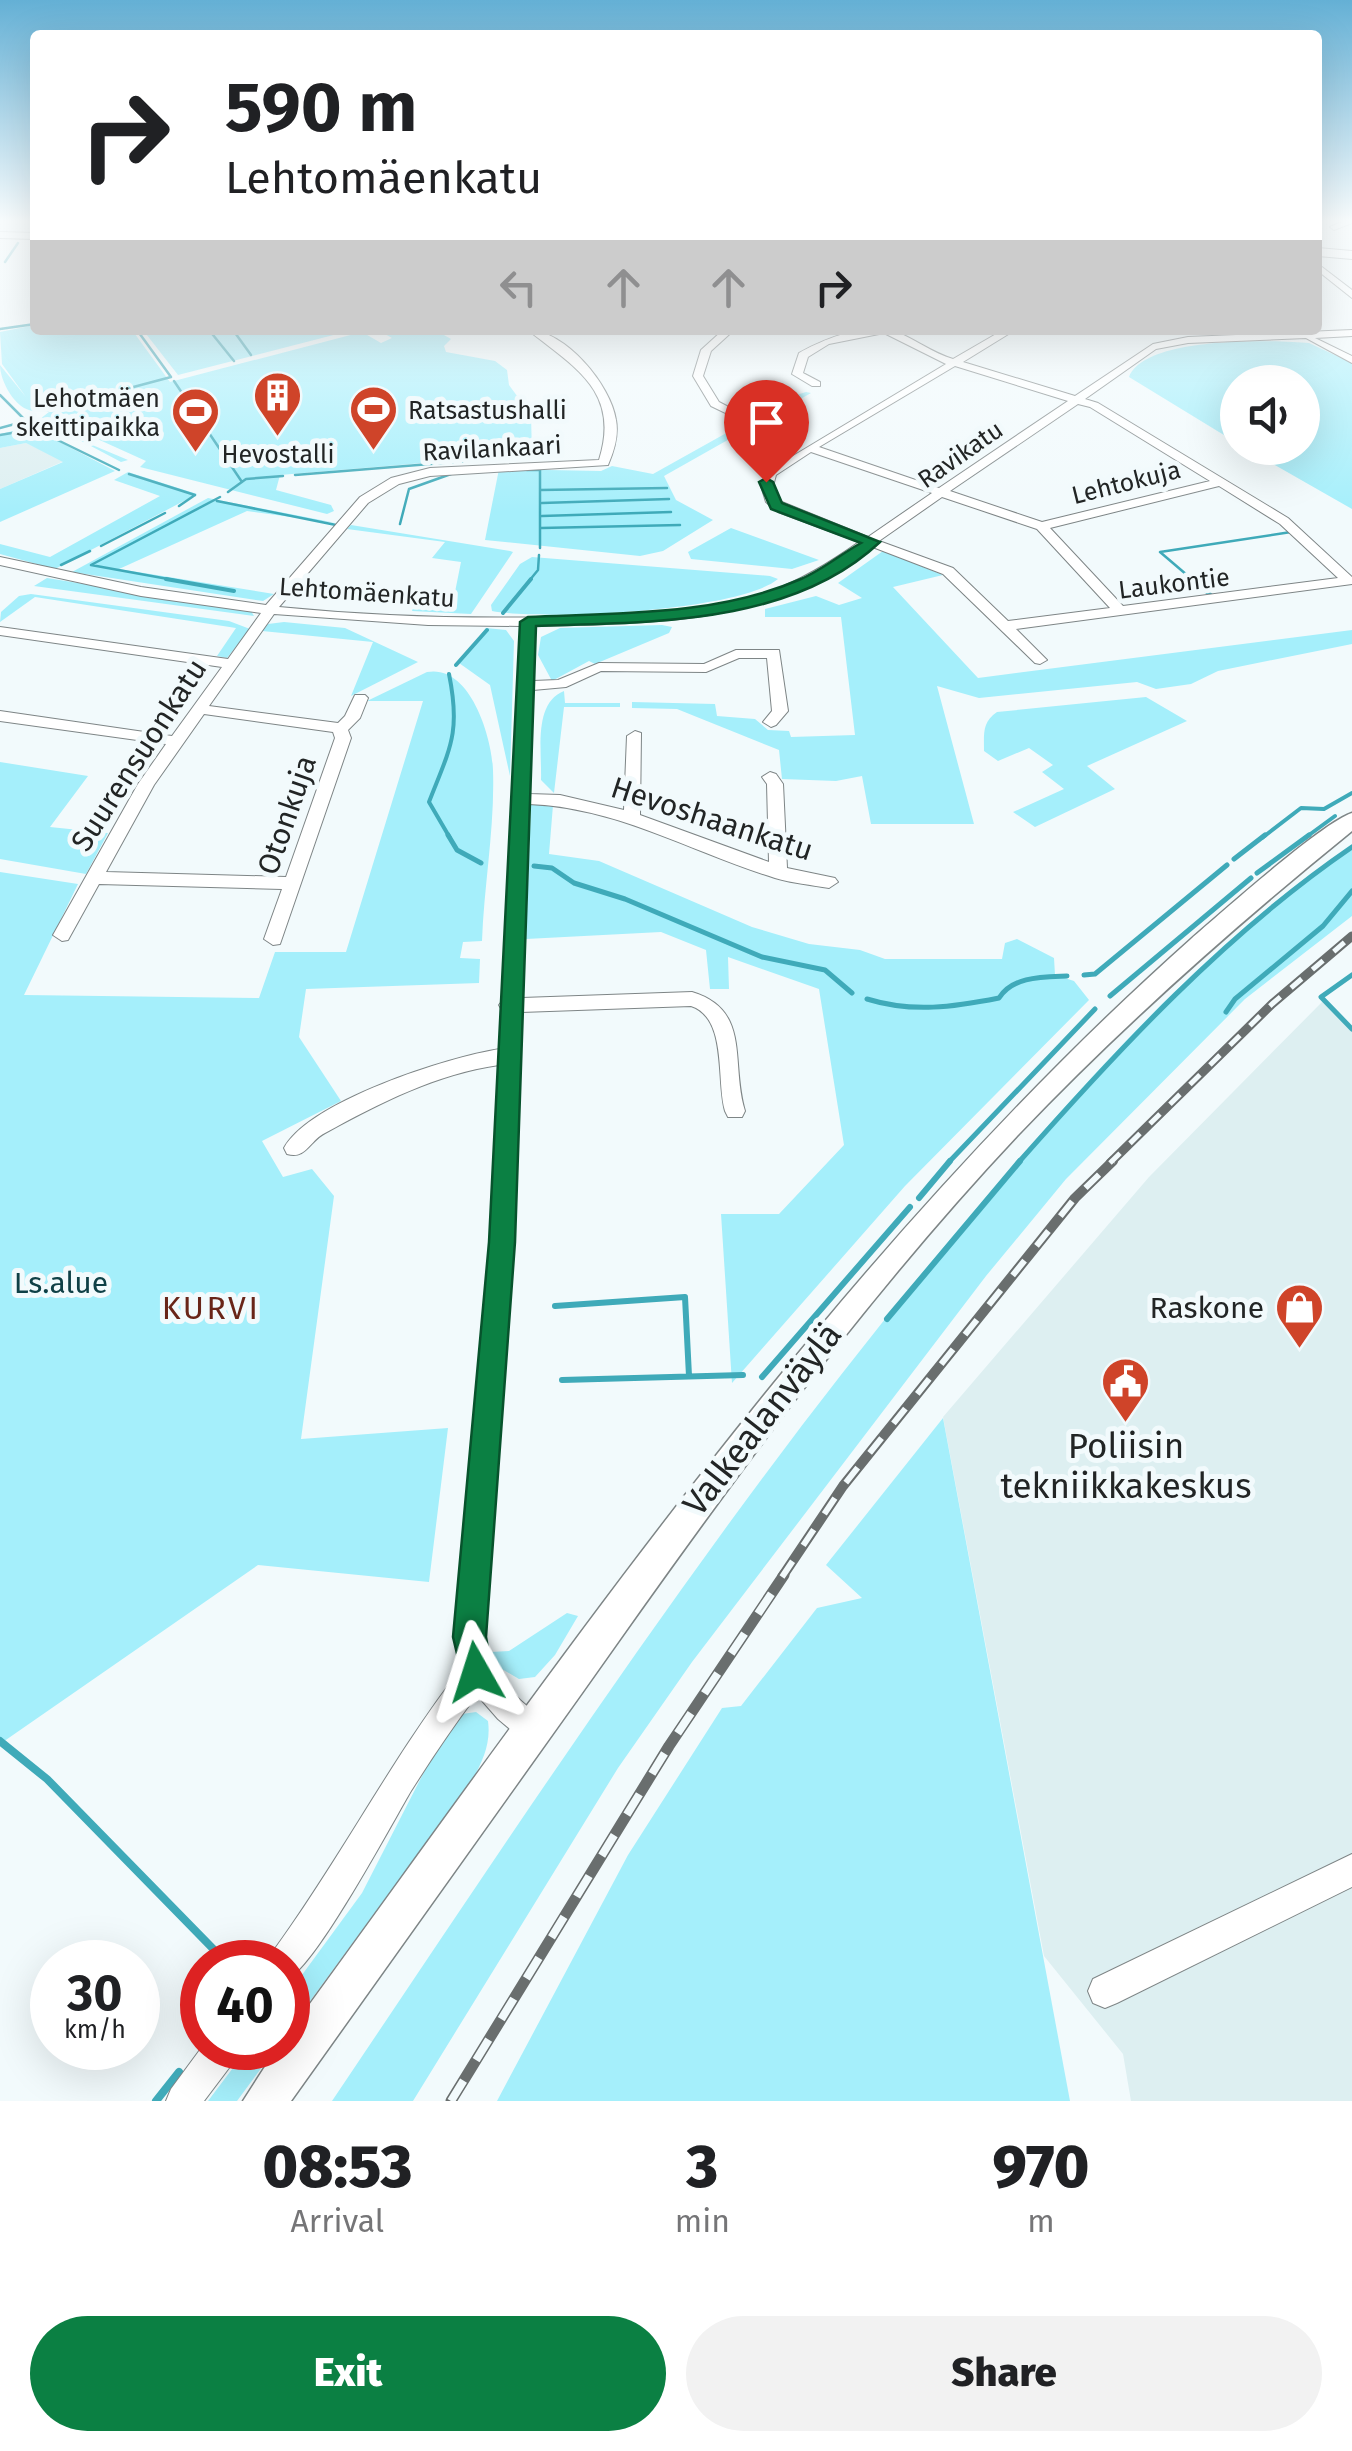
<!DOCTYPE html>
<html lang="en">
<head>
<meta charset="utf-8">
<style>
  :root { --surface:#fff; --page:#f2f2f2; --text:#202124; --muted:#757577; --accent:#0b8043 }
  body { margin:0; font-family:"Fira Sans",sans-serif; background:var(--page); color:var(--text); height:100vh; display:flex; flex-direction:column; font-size:38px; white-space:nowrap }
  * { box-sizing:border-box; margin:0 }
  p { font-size:32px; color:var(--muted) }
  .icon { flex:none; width:55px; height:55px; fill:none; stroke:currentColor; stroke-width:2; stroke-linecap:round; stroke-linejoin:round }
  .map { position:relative; height:2101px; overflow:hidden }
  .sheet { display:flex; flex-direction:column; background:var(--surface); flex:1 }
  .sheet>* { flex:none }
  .banner { position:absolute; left:30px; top:30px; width:1292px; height:305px; border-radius:10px; box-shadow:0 10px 40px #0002; background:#fff; color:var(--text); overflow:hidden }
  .buttons { position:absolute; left:1220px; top:365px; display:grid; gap:20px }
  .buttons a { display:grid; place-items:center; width:100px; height:100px; border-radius:50%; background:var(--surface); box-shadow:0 10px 40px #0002; font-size:50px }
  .speed { position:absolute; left:30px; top:1940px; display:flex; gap:20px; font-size:50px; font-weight:700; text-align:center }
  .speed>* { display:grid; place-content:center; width:130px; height:130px; border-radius:50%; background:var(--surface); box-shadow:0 10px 40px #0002; line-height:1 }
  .speed small { font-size:25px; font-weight:400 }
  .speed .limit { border:15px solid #d22; background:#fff; color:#111 }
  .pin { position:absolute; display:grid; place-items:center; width:85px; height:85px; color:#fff; margin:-102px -42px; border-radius:50% 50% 50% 0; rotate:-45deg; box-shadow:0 0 10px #0007 }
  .pin .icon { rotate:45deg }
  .me { position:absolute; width:110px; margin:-55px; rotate:354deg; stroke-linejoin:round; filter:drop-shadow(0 0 8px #0008) }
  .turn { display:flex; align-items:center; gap:35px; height:210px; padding:0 30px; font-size:45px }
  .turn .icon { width:130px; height:130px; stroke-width:2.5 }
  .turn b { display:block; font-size:70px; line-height:85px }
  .lanes { display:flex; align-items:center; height:95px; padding:0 30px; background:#0003; justify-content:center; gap:50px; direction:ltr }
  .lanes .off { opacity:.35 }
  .eta { display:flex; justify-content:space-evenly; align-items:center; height:170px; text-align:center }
  .eta b { font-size:60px; font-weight:800; line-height:70px }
  .action { display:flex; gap:20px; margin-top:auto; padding:20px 30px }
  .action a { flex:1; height:115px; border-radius:60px; background:var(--accent); color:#fff; font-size:40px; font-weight:800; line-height:115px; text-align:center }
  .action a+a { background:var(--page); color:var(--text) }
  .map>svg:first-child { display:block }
  .built { fill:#ddeff1 }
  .green { fill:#a5effb }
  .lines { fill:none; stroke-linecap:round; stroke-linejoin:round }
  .stream-far4 { stroke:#3faab9; stroke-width:2.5 }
  .stream-far3 { stroke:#3faab9; stroke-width:4 }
  .stream-far2 { stroke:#3faab9; stroke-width:5 }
  .stream-far1 { stroke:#3faab9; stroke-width:6 }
  .stream { stroke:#3faab9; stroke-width:8 }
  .minor-casing { stroke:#7e8586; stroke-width:2 }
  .major-casing { stroke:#7e8586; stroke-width:3 }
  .highway-casing { stroke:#7e8586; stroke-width:2 }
  .minor { fill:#fff; fill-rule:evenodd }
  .major { fill:#fff; fill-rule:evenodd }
  .highway { fill:#fff; fill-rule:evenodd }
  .rail-far2-casing { stroke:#696e6e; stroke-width:9 }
  .rail-far1-casing { stroke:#696e6e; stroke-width:10 }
  .rail-casing { stroke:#696e6e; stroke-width:11 }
  .rail-far2 { stroke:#f2fafc; stroke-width:5; stroke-dasharray:14; stroke-linecap:butt }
  .rail-far1 { stroke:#f2fafc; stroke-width:6; stroke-dasharray:19; stroke-linecap:butt }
  .rail { stroke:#f2fafc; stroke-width:8; stroke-dasharray:24; stroke-linecap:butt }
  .route { fill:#0b8043; stroke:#07532c; stroke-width:2.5 }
  .labels { text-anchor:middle; stroke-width:10; stroke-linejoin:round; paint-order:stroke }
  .far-poi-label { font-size:25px; fill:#222525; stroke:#f2fafc; text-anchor:end }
  .far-street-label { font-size:25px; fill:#222525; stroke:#f2fafc }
  .street-label { font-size:30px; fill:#222525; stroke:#f2fafc }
  .park-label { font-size:30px; fill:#0f4046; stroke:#f2fafc }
  .poi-label { font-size:30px; fill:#222525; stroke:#f2fafc; text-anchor:end }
  .neighbourhood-label { font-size:32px; letter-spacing:2.5px; fill:#692518; stroke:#f2fafc }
  .near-street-label { font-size:35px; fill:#222525; stroke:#f2fafc }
  .near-poi-label { font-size:35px; fill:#222525; stroke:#f2fafc }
</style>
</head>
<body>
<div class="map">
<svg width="1352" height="2101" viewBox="0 0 1352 2101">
  <rect width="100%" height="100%" fill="#f2fafc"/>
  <path class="built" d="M26 443 64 461 0 489V448Z
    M1323 1001 1352 1031V2101H1131L1123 2054 1044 1956 943 1417 1149 1177Z"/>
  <path class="green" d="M35 325V330H132L170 382 362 332 381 343 392 338 383 333 386 330 444 335 451 339 444 346 446 352 495 361 507 370 509 385 531 415 532 454 280 475 276 490 331 505 334 511 327 514 140 467 146 461 51 418 90 444 128 460 121 462 40 419 49 412C44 410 39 412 33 411 15 409 0 381 0 365L26 397 2 364 0 332Z
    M143 330H353L178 375Z
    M1309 343 1352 363V509L1245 448H1302V382H1238L1237 443 1129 377C1145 336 1271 340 1309 343Z
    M806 392 811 393 664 476 676 500 713 520 663 551 640 556 485 540 499 469 601 471 612 466 653 474 755 417 744 411Z
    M22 429 37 430 115 471 0 522V489L63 462 26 443 0 448V434Z
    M128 472 197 494 55 569 0 554V544L50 557 160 496 114 480Z
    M208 498 336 523 247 511 119 569 274 594 263 601 72 572Z
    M351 525 510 551 513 552 471 614 412 611 418 596 454 597 461 562 432 558 445 542 347 529Z
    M731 528 819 560 792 569 691 559 688 552Z
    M883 551 943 575 893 587 978 678 1352 630V644L1218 671 1191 684 1156 689 1137 682 979 698 937 686 974 824H871L862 776 836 781 782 779 779 750 677 709 632 708V702L715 704 717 716 755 719 768 730 789 731 791 737 855 735 841 617H765V609L816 596 839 605 862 598 838 583Z
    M532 557 770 576 778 579C740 611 543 621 492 611L491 605 520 564Z
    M47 578 251 611 254 616 34 586Z
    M31 594 229 621 250 629 227 658 217 656 236 628 35 597 0 622 1 612 19 596Z
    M284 622 345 628 418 662 351 696 373 642 262 631 268 624Z
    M662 625 672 627 669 633 595 664 589 661 552 681 538 655 541 637 560 628Z
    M486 628 506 630 514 641 510 776 490 685 459 663Z
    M427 672C470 664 492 737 493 770 495 826 484 885 482 941L463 942 460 958 480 959 479 983 306 989 299 1037 341 1101 262 1141 283 1177 312 1169 334 1196 301 1439 448 1428 429 1582 258 1565 0 1744V872L78 884 24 995 259 998 275 952H346L423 701H367Z
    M564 691 565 703H620V707H564L554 793 541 780C542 752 533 703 564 691Z
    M1146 697 1187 721 1087 766 1115 789 1035 827 1013 812 1064 789 1042 772 1053 765 1029 748 998 761 984 751C984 734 982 722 997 712Z
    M0 762 88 776 50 827 108 833 86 874 0 859Z
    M538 802 553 805 549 854 599 861 752 927 809 944 860 950 885 959H1002L1005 943 1017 939 1054 958 1055 975 1074 981 1089 1000 905 1186 732 1383 721 1214H779L844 1145 819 989 728 957 729 989H710L706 950 661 932 526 939 531 805Z
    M1352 845V916L1245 999 1066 1179 986 1276 692 1662 618 1768 413 2101H332C542 1789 747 1474 993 1189 1100 1065 1215 937 1352 845Z
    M943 1418 1070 2101H497L628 1855 722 1708 741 1706 817 1608 862 1598 826 1565Z
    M567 1613 578 1616 555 1655 535 1677 519 1679 495 1665 491 1652 509 1651Z
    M476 1712 488 1721C491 1743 483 1760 473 1779L288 2031V1994L362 1893 443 1735 462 1714Z
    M248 2048H276L237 2101H208Z"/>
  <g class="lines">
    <path class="stream-far4" d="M5 262 18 243
      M0 329 35 324
      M209 330 234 361
      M233 330 251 355
      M174 381 242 482
      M0 395 26 421 0 428
      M92 398 171 377 137 330
      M0 435 35 429 119 470
      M527 470H540V548
      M129 474 195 495
      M295 475 529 456
      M540 490 667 488
      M228 492 246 479 283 476
      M217 501 336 525
      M542 503 669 499
      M179 506 195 495
      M542 516 671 512
      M400 524 409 489 451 474
      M541 528 680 525
      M101 546 165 513
      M61 565 90 551
      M179 581 91 565 220 497
      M529 581 538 570 539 555
      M1194 581 1160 552 1291 532"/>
    <path class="stream-far3" d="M166 579 234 591
      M1191 579 1212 596
      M503 613 531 579
      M456 665 487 630
      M449 674C461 733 450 748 429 802L450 838
      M1262 838 1301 808 1324 809 1352 793
      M1305 838 1335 816"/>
    <path class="stream-far2" d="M448 835 457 850 481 863
      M1234 859 1265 835
      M534 866 552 868 574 883 625 899 762 957 825 970 852 993
      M1257 873 1309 835
      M1084 975 1095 974 1227 865
      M1352 975 1321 997 1352 1029
      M1110 996 1251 878
      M867 999C912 1013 954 1007 999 998 1013 976 1043 977 1067 976
      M1226 1012 1235 999 1323 926 1352 891
      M948 1163 1095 1009
      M1018 1163C1118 1050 1226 933 1352 847"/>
    <path class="stream-far1" d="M919 1198 950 1161
      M555 1306 685 1297 689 1376
      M887 1319 1020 1161
      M762 1377 910 1207
      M562 1380 743 1375"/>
    <path class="stream" d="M0 1741 47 1779 226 1962
      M156 2101 179 2072"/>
    <defs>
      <path id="minor" d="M1348 219H1352V223L1334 230 1330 227Z
        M0 232 35 233V239L0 238Z
        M1318 264 1352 290V298L1318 271Z
        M528 330C565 330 611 385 616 420 619 436 614 451 608 465L430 476 399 484 368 503 279 607C371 616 462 619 554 617 624 616 699 615 766 593 800 581 829 563 859 542L778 512 766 502 761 486 768 471 946 364 884 333 829 344 808 357 803 373 820 382V386H812L792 374 799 353C824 339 868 321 897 332 916 340 933 353 953 359L1003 330H1015L963 362 1075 396 1153 344 1188 337 1352 330V336L1315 338 1352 356V363L1306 338 1188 343 1156 349 1085 399 1098 403 1288 518 1352 577V584L1016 629 1047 660 1040 664 1035 663 943 574 870 546C849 561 828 577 804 587 721 625 624 624 535 626L533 681 558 680 599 663 704 664 736 650H779L788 711 776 725 771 727 763 722 772 711 767 658H739L706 672 601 671 566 687 533 690 529 794 560 795 624 810 627 736 635 731 641 733 640 815 769 862 767 784 762 777 770 772 776 774 783 784 787 868 835 878 838 882 829 888C812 885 791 883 775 878 693 853 617 807 529 804L522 998 692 992C752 1010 730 1063 745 1111L742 1117H728L725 1111C716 1081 728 1018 691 1006L521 1012 513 1242 483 1637C490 1663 500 1681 520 1700 531 1710 542 1716 548 1730L543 1740 533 1745 523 1740 498 1719 477 1695C453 1726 432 1758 411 1791 391 1825 315 1967 288 1978V1962H270L274 1950C341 1858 393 1756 463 1666L455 1637 491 1242 499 1065C436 1074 380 1103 325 1133 310 1140 306 1160 287 1154L284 1148C310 1101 448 1057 500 1049L502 1010 499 1005 503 1000 521 626 428 625 274 614 209 706 338 723 345 716 355 695H365L368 698 360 718 348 730 351 738 280 944 273 945 264 939 282 889 99 884 68 940 62 941 53 935 138 784 166 744 0 721V711L172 736 222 667 0 635V627L228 659 261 613 141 596 0 565V557L141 587 266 605 360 497 391 478 430 468 599 460C621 391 574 367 528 330ZM955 366 1068 401 939 488 819 447ZM1078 404 1090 407 1210 481 1042 522 950 491ZM811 452 932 493 868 537 777 500 773 486 776 475ZM1219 486 1280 524 1338 578 1123 606 1050 528ZM942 497 1037 529 1110 608 1008 621 953 568 879 541ZM204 714 333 732 335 738 286 877 106 872 154 785Z
        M723 330H734L711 351 703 376 719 402 742 414V418L738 419 711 406 693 376 701 350Z
        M1352 1854V1887L1117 2003 1105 2008 1093 2003 1088 1991 1093 1979Z
        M202 2047 240 2048 235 2060 204 2101H166L171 2089Z"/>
      <path id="major" d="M1352 813V831C1235 926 1123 1025 1019 1134 857 1306 718 1500 582 1693 485 1829 388 1965 291 2101H243L277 2048H288V2034C568 1651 835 1256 1191 939 1220 914 1323 822 1352 813Z"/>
      <path id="highway" d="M1318 248 1352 251V259L1318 256Z"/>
    </defs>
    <use href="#minor" class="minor-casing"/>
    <use href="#major" class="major-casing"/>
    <use href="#highway" class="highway-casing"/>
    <use href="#minor" class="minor"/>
    <use href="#major" class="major"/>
    <use href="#highway" class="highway"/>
    <defs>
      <path id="rail-far2" d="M1110 1163 1272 1004 1352 936"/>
      <path id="rail-far1" d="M782 1577 843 1486 1075 1198 1113 1161"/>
      <path id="rail" d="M451 2101 669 1746 784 1575"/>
    </defs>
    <use href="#rail-far2" class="rail-far2-casing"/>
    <use href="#rail-far1" class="rail-far1-casing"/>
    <use href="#rail" class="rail-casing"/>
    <use href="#rail-far2" class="rail-far2"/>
    <use href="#rail-far1" class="rail-far1"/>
    <use href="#rail" class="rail"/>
  </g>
  <linearGradient id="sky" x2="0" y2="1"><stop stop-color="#64b0d5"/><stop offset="0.43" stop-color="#f9fdfe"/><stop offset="1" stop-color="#f9fdfe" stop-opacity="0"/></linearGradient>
  <rect width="1352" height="513" fill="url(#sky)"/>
  <path class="route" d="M766 478 773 482 782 503 880 542C791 626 649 622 536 626L515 1242 486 1637 492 1672 487 1683 476 1688 464 1683 453 1637 489 1242 520 622 528 617C619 613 716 616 801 579 822 570 841 554 861 543L771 509 759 482Z"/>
  <defs>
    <symbol id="building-pin" viewBox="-11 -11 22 30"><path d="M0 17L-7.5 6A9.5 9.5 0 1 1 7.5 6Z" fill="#cf4429" stroke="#f2fafc"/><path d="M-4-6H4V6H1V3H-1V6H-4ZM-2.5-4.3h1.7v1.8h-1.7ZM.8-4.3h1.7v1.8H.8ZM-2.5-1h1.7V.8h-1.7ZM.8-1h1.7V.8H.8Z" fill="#fff"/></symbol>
    <symbol id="stadium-pin" viewBox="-11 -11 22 30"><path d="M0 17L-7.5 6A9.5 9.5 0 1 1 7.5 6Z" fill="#cf4429" stroke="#f2fafc"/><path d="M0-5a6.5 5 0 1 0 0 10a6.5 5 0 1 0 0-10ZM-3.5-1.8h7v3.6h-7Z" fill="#fff"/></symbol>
    <symbol id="shop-pin" viewBox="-11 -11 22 30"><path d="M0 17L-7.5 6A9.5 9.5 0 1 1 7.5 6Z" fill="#cf4429" stroke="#f2fafc"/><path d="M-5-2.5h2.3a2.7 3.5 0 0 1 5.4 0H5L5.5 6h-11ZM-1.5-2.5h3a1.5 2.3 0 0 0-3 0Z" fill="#fff"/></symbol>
    <symbol id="civic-pin" viewBox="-11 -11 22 30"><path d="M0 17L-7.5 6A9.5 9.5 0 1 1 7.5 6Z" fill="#cf4429" stroke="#f2fafc"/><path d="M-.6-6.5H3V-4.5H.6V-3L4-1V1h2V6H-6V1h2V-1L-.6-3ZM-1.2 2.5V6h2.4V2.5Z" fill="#fff"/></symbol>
  </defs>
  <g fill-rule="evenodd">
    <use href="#building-pin" x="250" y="368" width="55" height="75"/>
    <use href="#stadium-pin" x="346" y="382" width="55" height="75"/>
    <use href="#stadium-pin" x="168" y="384" width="55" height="75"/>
    <use href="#shop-pin" x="1272" y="1280" width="55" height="75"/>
    <use href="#civic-pin" x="1098" y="1354" width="55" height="75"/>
  </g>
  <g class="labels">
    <g class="far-poi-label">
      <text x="160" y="407">Lehotmäen<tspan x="160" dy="29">skeittipaikka</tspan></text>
      <text x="408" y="419" text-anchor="start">Ratsastushalli</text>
      <text x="278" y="463" text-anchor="middle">Hevostalli</text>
    </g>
    <g class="far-street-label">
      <text transform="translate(492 448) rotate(-3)" y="9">Ravilankaari</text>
      <text transform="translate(960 454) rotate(-35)" y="9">Ravikatu</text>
      <text transform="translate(1126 482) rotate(-14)" y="9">Lehtokuja</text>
      <text transform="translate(1174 583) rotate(-7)" y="9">Laukontie</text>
      <text transform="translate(367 592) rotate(4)" y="9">Lehtomäenkatu</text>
    </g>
    <g class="street-label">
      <text transform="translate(139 755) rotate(-57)" y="10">Suurensuonkatu</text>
      <text transform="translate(287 815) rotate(-71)" y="10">Otonkuja</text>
      <text transform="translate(712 819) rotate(18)" y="10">Hevoshaankatu</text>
    </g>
    <g class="park-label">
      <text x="61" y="1293">Ls.alue</text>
    </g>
    <g class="poi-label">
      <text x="1264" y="1318">Raskone</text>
    </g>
    <g class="neighbourhood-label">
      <text x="211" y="1319">KURVI</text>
    </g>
    <g class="near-street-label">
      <text transform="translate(762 1419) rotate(-52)" y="12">Valkealanväylä</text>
    </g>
    <g class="near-poi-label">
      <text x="1126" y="1458">Poliisin<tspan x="1126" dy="40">tekniikkakeskus</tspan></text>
    </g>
  </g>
</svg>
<div class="buttons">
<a><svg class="icon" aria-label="sound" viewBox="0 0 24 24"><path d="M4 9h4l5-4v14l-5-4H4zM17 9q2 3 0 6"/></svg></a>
</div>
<div class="speed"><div>30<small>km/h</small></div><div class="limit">40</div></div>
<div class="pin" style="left:766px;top:482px;background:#d93025"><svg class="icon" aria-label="arrive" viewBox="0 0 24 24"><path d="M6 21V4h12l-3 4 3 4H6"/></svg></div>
<svg class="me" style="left:476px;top:1672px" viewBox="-20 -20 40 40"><path d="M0-17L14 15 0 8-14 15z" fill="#0b8043" stroke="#fff" stroke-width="4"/></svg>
<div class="banner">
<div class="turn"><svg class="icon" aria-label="right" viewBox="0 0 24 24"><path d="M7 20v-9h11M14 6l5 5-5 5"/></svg><div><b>590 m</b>Lehtomäenkatu</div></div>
<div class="lanes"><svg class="icon off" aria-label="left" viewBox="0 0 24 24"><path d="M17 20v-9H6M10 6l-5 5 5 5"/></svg><svg class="icon off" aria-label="ahead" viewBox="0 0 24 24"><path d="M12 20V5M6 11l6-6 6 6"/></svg><svg class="icon off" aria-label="ahead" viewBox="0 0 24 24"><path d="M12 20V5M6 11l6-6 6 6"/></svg><svg class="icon" aria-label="right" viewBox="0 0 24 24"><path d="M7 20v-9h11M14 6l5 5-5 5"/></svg></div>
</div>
</div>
<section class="sheet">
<div class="eta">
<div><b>08:53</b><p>Arrival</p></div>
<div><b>3</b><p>min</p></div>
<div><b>970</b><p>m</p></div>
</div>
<div class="action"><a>Exit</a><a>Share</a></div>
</section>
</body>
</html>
